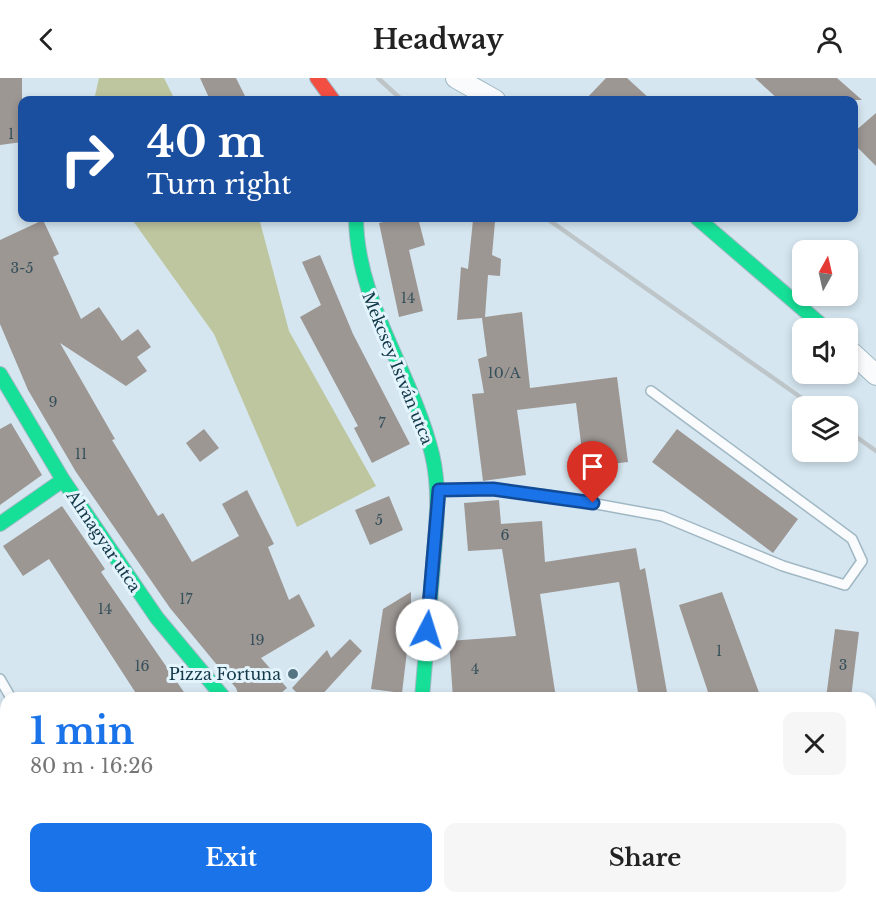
<!DOCTYPE html>
<html lang="en">
<head>
<meta charset="utf-8">
<style>
  :root { --surface:#fff; --page:#f6f6f6; --text:#222; --muted:#767676; --accent:#1a73e8 }
  body { margin:0; font-family:"Libre Baskerville",serif; background:var(--page); color:var(--text); height:100vh; display:flex; flex-direction:column; font-size:22px; white-space:nowrap }
  * { box-sizing:border-box; margin:0 }
  p { font-size:20px; color:var(--muted) }
  .icon { flex:none; width:33px; height:33px; fill:none; stroke:currentColor; stroke-width:2; stroke-linecap:round; stroke-linejoin:round }
  .map { position:relative; flex:1; overflow:hidden }
  .details { position:absolute; left:0px; top:614px; width:876px; height:212px; display:flex; flex-direction:column; background:var(--surface); border-radius:18px 18px 0 0; box-shadow:0 3px 9px #0003 }
  .details>* { flex:none }
  .guide { position:absolute; left:18px; top:18px; width:840px; height:126px; border-radius:12px; box-shadow:0 3px 9px #0003; background:#1a4fa0; color:#fff; overflow:hidden }
  .needle { width:39px; rotate:8deg }
  .tools { position:absolute; left:792px; top:162px; display:grid; gap:12px }
  .tools a { display:grid; place-items:center; width:66px; height:66px; border-radius:12px; background:var(--surface); box-shadow:0 3px 9px #0003; font-size:30px }
  .pin { position:absolute; display:grid; place-items:center; width:51px; height:51px; color:#fff; margin:-62px -26px; border-radius:50% 50% 50% 0; rotate:-45deg; box-shadow:0 0 6px #0007 }
  .pin .icon { rotate:45deg }
  .me { position:absolute; width:66px; margin:-33px; rotate:5deg; stroke-linejoin:round; filter:drop-shadow(0 0 4px #0008) }
  .turn { display:flex; align-items:center; gap:21px; height:126px; padding:0 30px; font-size:27px }
  .turn .icon { width:78px; height:78px; stroke-width:2.5 }
  .turn b { display:block; font-size:42px; line-height:51px }
  .round { display:grid; place-items:center; flex:none; width:63px; height:63px; border-radius:12px; background:var(--page) }
  .summary { display:flex; align-items:center; justify-content:space-between; height:102px; padding:0 30px }
  h1 { font-size:36px; font-weight:800; line-height:45px; color:var(--accent) }
  .primary-button { display:flex; gap:12px; margin-top:auto; padding:12px 30px }
  .primary-button a { flex:1; height:69px; border-radius:12px; background:var(--accent); color:#fff; font-size:24px; font-weight:800; line-height:69px; text-align:center }
  .primary-button a+a { background:var(--page); color:var(--text) }
  header { display:flex; justify-content:space-between; align-items:center; height:78px; padding:0 30px; background:var(--surface); font-size:27px; font-weight:800 }
  .map>svg:first-child { display:block }
  .forest { fill:#bdc69e }
  .building { fill:#9d9794 }
  .lines { fill:none; stroke-linecap:round; stroke-linejoin:round }
  .lane-casing { stroke:#a0b8c4; stroke-width:12 }
  .street-casing { stroke:#a0b8c4; stroke-width:22 }
  .fast-casing { stroke:#a0b8c4; stroke-width:16 }
  .slow-casing { stroke:#a0b8c4; stroke-width:16 }
  .jam-casing { stroke:#a0b8c4; stroke-width:16 }
  .lane { stroke:#f9fbfd; stroke-width:9 }
  .street { stroke:#f9fbfd; stroke-width:20 }
  .fast { stroke:#16e098; stroke-width:14 }
  .slow { stroke:#ffcf43; stroke-width:14 }
  .jam { stroke:#f24e42; stroke-width:14 }
  .rail { stroke:#bec5c8; stroke-width:4.5 }
  .route-casing { stroke:#114b97; stroke-width:15 }
  .route { stroke:#1a73e8; stroke-width:10 }
  .poi-dot { fill:#567583; stroke:#e4f4fd; stroke-width:2 }
  .labels { text-anchor:middle; stroke-width:6; stroke-linejoin:round; paint-order:stroke }
  .number-label { font-size:14px; fill:#35505b }
  .street-label { font-size:16px; fill:#123848; stroke:#e4f4fd }
  .poi-label { font-size:16px; fill:#123848; stroke:#e4f4fd; text-anchor:end }
</style>
</head>
<body>
<header><svg class="icon" aria-label="back" viewBox="0 0 24 24"><path d="M15 5l-7 7 7 7"/></svg>Headway<svg class="icon" aria-label="person" viewBox="0 0 24 24"><circle cx="12" cy="8" r="4"/><path d="M4 21q1-7 8-7t8 7"/></svg></header>
<div class="map">
<svg width="876" height="824" viewBox="0 0 876 824">
  <rect width="100%" height="100%" fill="#d5e6f0"/>
  <path class="forest" d="M99 0H164L175 22H94Z
    M131 140H259L289 253 376 408 297 449 214 256Z"/>
  <path class="building" d="M0 0H22V64L0 67Z
    M200 0H236L247 22H210Z
    M606 0H627L651 22H585Z
    M755 0H837L862 22H779Z
    M876 35V88L854 66V54Z
    M401 140H418L425 167 409 172 423 233 399 239 379 145Z
    M43 142 59 176 53 179 81 241 99 229 122 263 138 251 151 269 137 279 147 293 126 308 60 265 115 361 112 362 158 438 163 435 192 484 239 458 222 426 247 412 274 466 268 469 289 522 299 516 315 548 261 580 287 610 275 620 239 618 236 610 170 530 76 394 28 312 0 246V162Z
    M473 142 495 144 492 177 501 181 500 198 488 197 485 239 522 234 530 310 617 299 628 384 584 389 576 325 517 332 526 397 483 403 472 316 484 315 478 281 487 278 482 240 457 242 461 189 468 191Z
    M320 177 353 256 410 366 372 385 354 350 358 348 300 239 321 227 302 184Z
    M11 345 42 397 0 427V351Z
    M204 351 219 370 200 384 186 365Z
    M677 351 798 441 773 475 652 384Z
    M389 418 403 452 370 467 355 432Z
    M499 422 501 446 542 443 545 484 636 470 640 492 645 490 668 620H639L619 504 540 516 556 620H453L449 563 516 558 502 471 468 473 464 425Z
    M62 428 105 491 101 494 188 620H139L49 481 23 498 3 468Z
    M411 514V540L402 615 371 611 383 531Z
    M722 514 761 620H710L679 527Z
    M835 551 859 554 851 620H826Z
    M350 561 362 573 319 620H302L292 610 327 572 331 580Z"/>
  <g class="lines">
    <defs>
      <path id="lane" d="M442 412 493 411 547 417 662 438 783 488 845 507 862 483 852 461 651 313
        M0 601 11 620"/>
      <path id="street" d="M456 0 495 22
        M848 271 876 297
        M870 696 876 697
        M327 824 328 819"/>
      <path id="fast" d="M356 140C357 226 412 294 432 376 441 414 436 450 433 489 429 532 426 576 422 620
        M697 140 825 250
        M0 296 63 402 157 540 224 620
        M0 446 63 402"/>
      <path id="slow" d="M381 819 383 824"/>
      <path id="jam" d="M317 0 333 22
        M437 819 439 824"/>
    </defs>
    <use href="#lane" class="lane-casing"/>
    <use href="#street" class="street-casing"/>
    <use href="#fast" class="fast-casing"/>
    <use href="#slow" class="slow-casing"/>
    <use href="#jam" class="jam-casing"/>
    <use href="#lane" class="lane"/>
    <use href="#street" class="street"/>
    <use href="#fast" class="fast"/>
    <use href="#slow" class="slow"/>
    <use href="#jam" class="jam"/>
    <path class="rail" d="M378 0 402 22
      M546 140 813 328
      M848 353 876 373"/>
  </g>
  <g class="lines">
    <defs>
      <path id="route" d="M427 552 439 412 493 411 593 425"/>
    </defs>
    <use href="#route" class="route-casing"/>
    <use href="#route" class="route"/>
  </g>
  <circle class="poi-dot" cx="293" cy="596" r="6"/>
  <g class="labels">
    <g class="number-label">
      <text x="11" y="61">1</text>
      <text x="22" y="195">3-5</text>
      <text x="408" y="225">14</text>
      <text x="504" y="300">10/A</text>
      <text x="53" y="329">9</text>
      <text x="382" y="350">7</text>
      <text x="81" y="381">11</text>
      <text x="379" y="447">5</text>
      <text x="505" y="462">6</text>
      <text x="186" y="526">17</text>
      <text x="105" y="536">14</text>
      <text x="257" y="567">19</text>
      <text x="719" y="578">1</text>
      <text x="843" y="592">3</text>
      <text x="142" y="593">16</text>
      <text x="475" y="596">4</text>
    </g>
    <g class="street-label">
      <text transform="translate(398 290) rotate(68)" y="6">Mekcsey István utca</text>
      <text transform="translate(104 463) rotate(56)" y="6">Almagyar utca</text>
    </g>
    <g class="poi-label">
      <text x="281" y="602">Pizza Fortuna</text>
    </g>
  </g>
</svg>
<div class="tools">
<a><svg class="needle" viewBox="-14 -14 28 28"><path d="M0-13l5 13h-10z" fill="#e53935"/><path d="M0 13l5-13h-10z" fill="#767676"/></svg></a>
<a><svg class="icon" aria-label="sound" viewBox="0 0 24 24"><path d="M4 9h4l5-4v14l-5-4H4zM17 9q2 3 0 6"/></svg></a>
<a><svg class="icon" aria-label="layers" viewBox="0 0 24 24"><path d="M12 4l9 5-9 5-9-5zM3 14l9 5 9-5"/></svg></a>
</div>
<div class="pin" style="left:593px;top:425px;background:#d93025"><svg class="icon" aria-label="arrive" viewBox="0 0 24 24"><path d="M6 21V4h12l-3 4 3 4H6"/></svg></div>
<svg class="me" style="left:427px;top:552px" viewBox="-20 -20 40 40"><circle r="19" fill="#fff"/><path d="M0-13L10 11 0 6-10 11z" fill="#1a73e8"/></svg>
<div class="guide">
<div class="turn"><svg class="icon" aria-label="right" viewBox="0 0 24 24"><path d="M7 20v-9h11M14 6l5 5-5 5"/></svg><div><b>40 m</b>Turn right</div></div>
</div>
<section class="details">
<div class="summary"><div><h1>1 min</h1><p>80 m · 16:26</p></div><a class="round"><svg class="icon" aria-label="close" viewBox="0 0 24 24"><path d="M6 6l12 12M18 6L6 18"/></svg></a></div>
<div class="primary-button"><a>Exit</a><a>Share</a></div>
</section>
</div>
</body>
</html>
